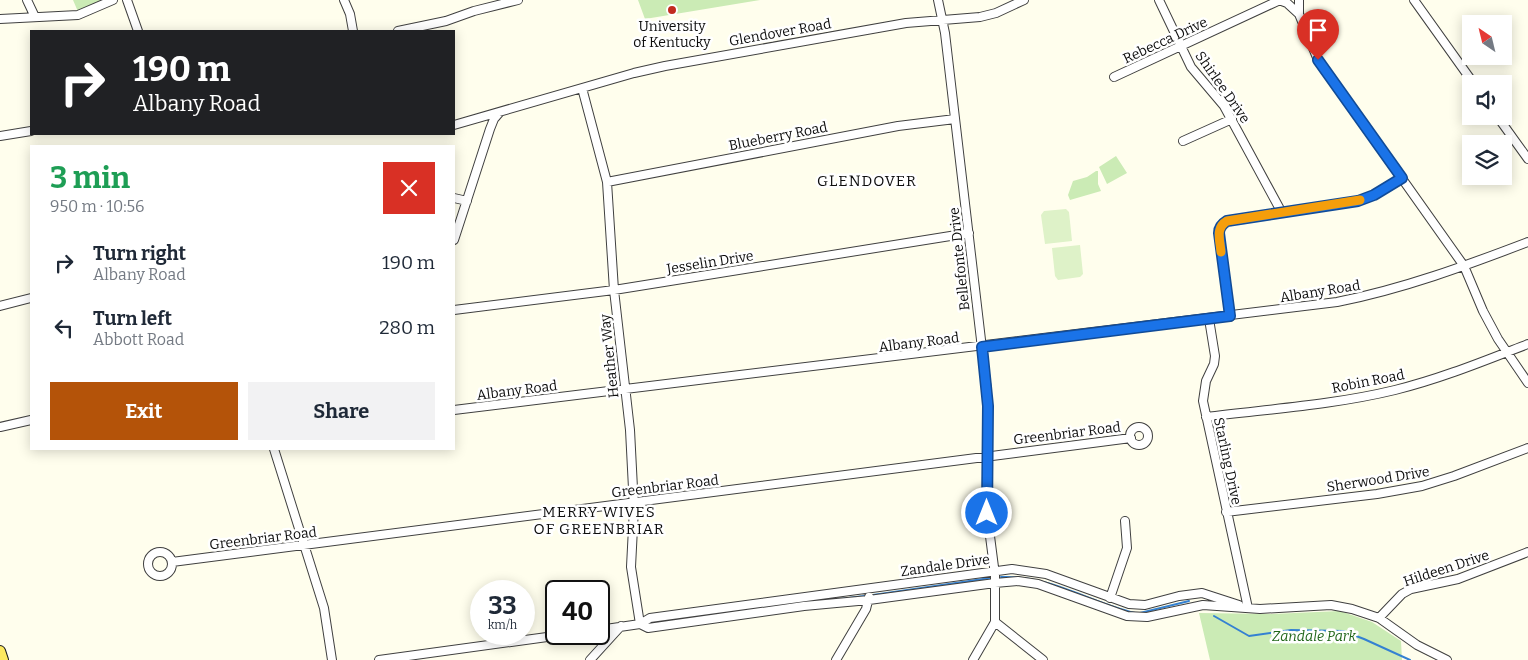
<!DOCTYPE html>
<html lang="en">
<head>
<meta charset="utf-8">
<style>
  :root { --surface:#fff; --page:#f2f2f3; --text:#1f2937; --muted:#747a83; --accent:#b45309 }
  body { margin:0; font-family:Bitter,serif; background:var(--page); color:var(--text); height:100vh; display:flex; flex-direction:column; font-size:19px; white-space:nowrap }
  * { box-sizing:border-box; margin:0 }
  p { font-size:16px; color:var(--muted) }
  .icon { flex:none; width:28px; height:28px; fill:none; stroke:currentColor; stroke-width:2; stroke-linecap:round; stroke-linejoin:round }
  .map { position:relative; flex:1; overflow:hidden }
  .side { position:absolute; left:30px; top:145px; width:425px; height:305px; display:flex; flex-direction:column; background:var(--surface); border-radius:0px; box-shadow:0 2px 12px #0003 }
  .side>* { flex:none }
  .top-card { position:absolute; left:30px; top:30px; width:425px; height:105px; border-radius:0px; box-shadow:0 2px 12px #0003; background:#202124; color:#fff; overflow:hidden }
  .needle { width:32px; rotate:325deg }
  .controls { position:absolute; left:1462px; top:15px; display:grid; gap:10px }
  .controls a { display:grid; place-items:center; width:50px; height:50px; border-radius:0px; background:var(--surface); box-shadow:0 2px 12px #0003; font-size:25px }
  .speed { position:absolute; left:470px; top:580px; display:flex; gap:10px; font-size:25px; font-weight:700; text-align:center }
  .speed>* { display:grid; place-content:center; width:65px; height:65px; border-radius:50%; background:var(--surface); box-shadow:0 2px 12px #0003; line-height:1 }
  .speed small { font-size:12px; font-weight:400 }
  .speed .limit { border:2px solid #111; border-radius:8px; background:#fff; color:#111 }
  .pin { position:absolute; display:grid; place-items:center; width:42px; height:42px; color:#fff; margin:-51px -21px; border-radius:50% 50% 50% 0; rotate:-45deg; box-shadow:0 0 5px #0007 }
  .pin .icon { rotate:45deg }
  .me { position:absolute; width:55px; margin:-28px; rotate:0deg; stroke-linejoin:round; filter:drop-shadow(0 0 4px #0008) }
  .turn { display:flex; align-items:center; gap:18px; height:105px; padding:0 20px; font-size:22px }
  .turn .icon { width:65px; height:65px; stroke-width:2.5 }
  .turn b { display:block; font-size:35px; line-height:42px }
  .round { display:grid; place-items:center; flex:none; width:52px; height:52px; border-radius:0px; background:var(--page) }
  .summary { display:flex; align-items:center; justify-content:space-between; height:85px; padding:0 20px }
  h1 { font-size:30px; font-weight:700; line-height:38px; color:#1e9e55 }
  .cta { display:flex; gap:10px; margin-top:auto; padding:10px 20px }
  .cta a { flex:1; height:58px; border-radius:0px; background:var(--accent); color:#fff; font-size:20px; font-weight:700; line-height:58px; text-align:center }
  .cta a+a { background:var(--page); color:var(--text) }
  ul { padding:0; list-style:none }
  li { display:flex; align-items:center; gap:15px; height:65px; padding:0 20px }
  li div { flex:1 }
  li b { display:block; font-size:19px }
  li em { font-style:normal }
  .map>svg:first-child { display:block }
  .green { fill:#cbebb5 }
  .pitch { fill:#def2c8 }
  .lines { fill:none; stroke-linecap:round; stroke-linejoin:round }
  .stream { stroke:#3481d2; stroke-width:2 }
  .minor-casing { stroke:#404040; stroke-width:10 }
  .major-casing { stroke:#1e1e1e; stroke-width:12 }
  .minor { stroke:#fff; stroke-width:8 }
  .major { stroke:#fde95f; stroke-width:10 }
  .route-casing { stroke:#114b97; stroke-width:12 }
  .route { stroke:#1a73e8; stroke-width:9 }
  .slow { stroke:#f59e0b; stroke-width:9 }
  .poi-dot { fill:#c22b20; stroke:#fff; stroke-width:2 }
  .labels { text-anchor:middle; stroke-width:5; stroke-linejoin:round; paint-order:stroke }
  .poi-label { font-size:14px; fill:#0d0d0d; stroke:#fff }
  .street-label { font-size:14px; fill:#0d0d0d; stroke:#fff }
  .park-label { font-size:14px; font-style:italic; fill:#22671b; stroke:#fff }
  .neighbourhood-label { font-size:15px; letter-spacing:1px; fill:#0d0d0d; stroke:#fff }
</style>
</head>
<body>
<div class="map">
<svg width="1528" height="660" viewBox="0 0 1528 660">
  <rect width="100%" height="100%" fill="#fffeed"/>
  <path class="green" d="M73 0H107L79 14Z
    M638 0H760L645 19Z
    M1116 156 1127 173 1107 184 1099 167Z
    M1096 171H1098V184L1101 191 1070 200 1068 195 1073 181 1087 177Z
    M1340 611 1372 622 1401 641 1402 660H1210L1199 613 1272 614Z"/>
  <path class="pitch" d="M1066 209 1069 212 1072 241 1045 244 1041 215 1044 211Z
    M1080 245 1083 274 1080 277 1058 280 1055 276 1052 248Z"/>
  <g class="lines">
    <path class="stream" d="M1001 577C1050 575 1089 602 1135 613
      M873 595 990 578
      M833 600 864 596
      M1140 613 1189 601
      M1214 616 1249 636 1291 630 1343 631 1364 639 1410 660
      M649 623 734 612"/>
    <defs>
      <path id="minor" d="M27 0 35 17
        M127 0 138 31
        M344 0 350 14 353 31
        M938 0 945 33 987 391V513L995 575V622L973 660
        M1159 0 1191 67 1224 106 1282 213
        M1279 0 1287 3 1299 14
        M1299 0V14L1318 60 1464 266 1483 311 1498 339 1528 383
        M1414 0 1474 84
        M0 19 78 15 113 0
        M398 31 446 21 474 11 518 0
        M1114 77 1280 0
        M582 88 607 182 614 290 630 430 634 508 631 567 640 624
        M1497 116 1528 159
        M454 125 634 73 665 66 906 23 980 17 996 13 1024 0
        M0 136 31 131
        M1183 141 1232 119
        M607 182 898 126 955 119
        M454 198 467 201
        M454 240 490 129 494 119 500 112
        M0 306 31 298
        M454 310 614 290 969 233
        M1230 317 1219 233C1219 226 1222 224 1227 221L1358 201 1374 195 1402 178
        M1209 319 1215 356 1214 364 1206 381 1203 401 1248 608
        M454 410 1337 302C1403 289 1465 266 1528 242
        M1206 417C1269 409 1333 405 1395 390 1440 379 1484 361 1528 344
        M0 427 31 420
        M1130 436a9 9 0 1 1 18 0a9 9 0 1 1-18 0Z
        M274 449 324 608 332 660
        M1226 512 1377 494 1422 486 1454 476 1528 448
        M148 564a12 12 0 1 1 24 0a12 12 0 1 1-24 0Z
        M172 562 1131 438
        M1110 598 1127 548 1125 521
        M1379 618 1402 594 1411 589 1458 579 1528 552
        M995 622 1043 660
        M640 624 648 628 804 606 869 600 995 583 1018 581 1038 584 1127 616 1147 617 1203 605 1260 609 1331 605 1352 609 1379 618 1417 645 1447 660
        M599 630 640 624 650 618 1012 569 1046 574 1129 604 1145 605 1179 596 1202 593 1239 605
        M379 660 569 634
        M590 660 621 626
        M836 660 866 609 869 597"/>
      <path id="major" d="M0 651 3 660"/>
    </defs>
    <use href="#minor" class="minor-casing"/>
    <use href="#major" class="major-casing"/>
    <use href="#minor" class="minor"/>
    <use href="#major" class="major"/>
  </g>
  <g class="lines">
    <defs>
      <path id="route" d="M987 513 988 406 982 347 1230 316 1219 233C1219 227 1222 224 1227 221L1358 201 1374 195 1402 178 1318 60"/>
    </defs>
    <use href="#route" class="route-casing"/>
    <use href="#route" class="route"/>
    <path class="slow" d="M1221 252C1220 240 1215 228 1227 221L1360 200"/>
  </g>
  <circle class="poi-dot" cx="672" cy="10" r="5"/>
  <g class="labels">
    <g class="poi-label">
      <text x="672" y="31">University<tspan x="672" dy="16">of Kentucky</tspan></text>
    </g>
    <g class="street-label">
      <text transform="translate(780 32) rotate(-10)" y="5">Glendover Road</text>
      <text transform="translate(1165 40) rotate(-25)" y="5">Rebecca Drive</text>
      <text transform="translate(1223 87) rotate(55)" y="5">Shirlee Drive</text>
      <text transform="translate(778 136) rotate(-11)" y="5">Blueberry Road</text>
      <text transform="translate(959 259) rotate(-96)" y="5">Bellefonte Drive</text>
      <text transform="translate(710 262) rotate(-9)" y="5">Jesselin Drive</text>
      <text transform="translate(1320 291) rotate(-9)" y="5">Albany Road</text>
      <text transform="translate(919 342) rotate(-7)" y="5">Albany Road</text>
      <text transform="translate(609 356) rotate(-96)" y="5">Heather Way</text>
      <text transform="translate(1368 381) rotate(-11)" y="5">Robin Road</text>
      <text transform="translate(517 390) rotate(-7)" y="5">Albany Road</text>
      <text transform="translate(1067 433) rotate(-7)" y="5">Greenbriar Road</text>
      <text transform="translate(1228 461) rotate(78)" y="5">Starling Drive</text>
      <text transform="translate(1378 479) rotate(-9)" y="5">Sherwood Drive</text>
      <text transform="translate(665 486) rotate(-7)" y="5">Greenbriar Road</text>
      <text transform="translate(263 538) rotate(-7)" y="5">Greenbriar Road</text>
      <text transform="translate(945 565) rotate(-8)" y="5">Zandale Drive</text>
      <text transform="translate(1446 568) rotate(-18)" y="5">Hildeen Drive</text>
    </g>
    <g class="park-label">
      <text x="1314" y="641">Zandale Park</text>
    </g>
    <g class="neighbourhood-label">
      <text x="867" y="186">GLENDOVER</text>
      <text x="599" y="517">MERRY WIVES<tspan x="599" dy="17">OF GREENBRIAR</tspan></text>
    </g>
  </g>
</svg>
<div class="controls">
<a><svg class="needle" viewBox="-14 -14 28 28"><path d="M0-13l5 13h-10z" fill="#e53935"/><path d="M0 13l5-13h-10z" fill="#747a83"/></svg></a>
<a><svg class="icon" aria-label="sound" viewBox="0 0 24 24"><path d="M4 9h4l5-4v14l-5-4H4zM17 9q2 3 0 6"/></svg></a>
<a><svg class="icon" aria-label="layers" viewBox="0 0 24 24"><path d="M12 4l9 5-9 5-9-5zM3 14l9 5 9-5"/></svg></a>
</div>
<div class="speed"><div>33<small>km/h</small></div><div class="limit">40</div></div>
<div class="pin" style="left:1318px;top:60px;background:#d93025"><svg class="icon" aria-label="arrive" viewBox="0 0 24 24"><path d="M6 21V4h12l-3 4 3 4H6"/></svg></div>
<svg class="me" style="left:987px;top:513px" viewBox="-20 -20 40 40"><circle r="17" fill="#1a73e8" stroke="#fff" stroke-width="3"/><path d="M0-11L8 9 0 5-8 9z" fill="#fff"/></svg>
<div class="top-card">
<div class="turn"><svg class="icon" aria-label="right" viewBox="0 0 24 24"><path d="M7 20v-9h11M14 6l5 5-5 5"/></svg><div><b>190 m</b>Albany Road</div></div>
</div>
<section class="side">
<div class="summary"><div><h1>3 min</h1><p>950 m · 10:56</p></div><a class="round" style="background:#d93025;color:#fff"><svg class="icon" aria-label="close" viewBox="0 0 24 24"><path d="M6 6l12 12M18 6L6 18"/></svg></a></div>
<ul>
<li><svg class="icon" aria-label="right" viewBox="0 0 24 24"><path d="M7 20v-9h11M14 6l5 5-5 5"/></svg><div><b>Turn right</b><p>Albany Road</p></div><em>190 m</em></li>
<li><svg class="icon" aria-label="left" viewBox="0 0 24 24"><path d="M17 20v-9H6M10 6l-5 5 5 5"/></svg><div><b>Turn left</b><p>Abbott Road</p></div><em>280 m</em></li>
</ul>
<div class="cta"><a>Exit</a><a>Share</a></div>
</section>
</div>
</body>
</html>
